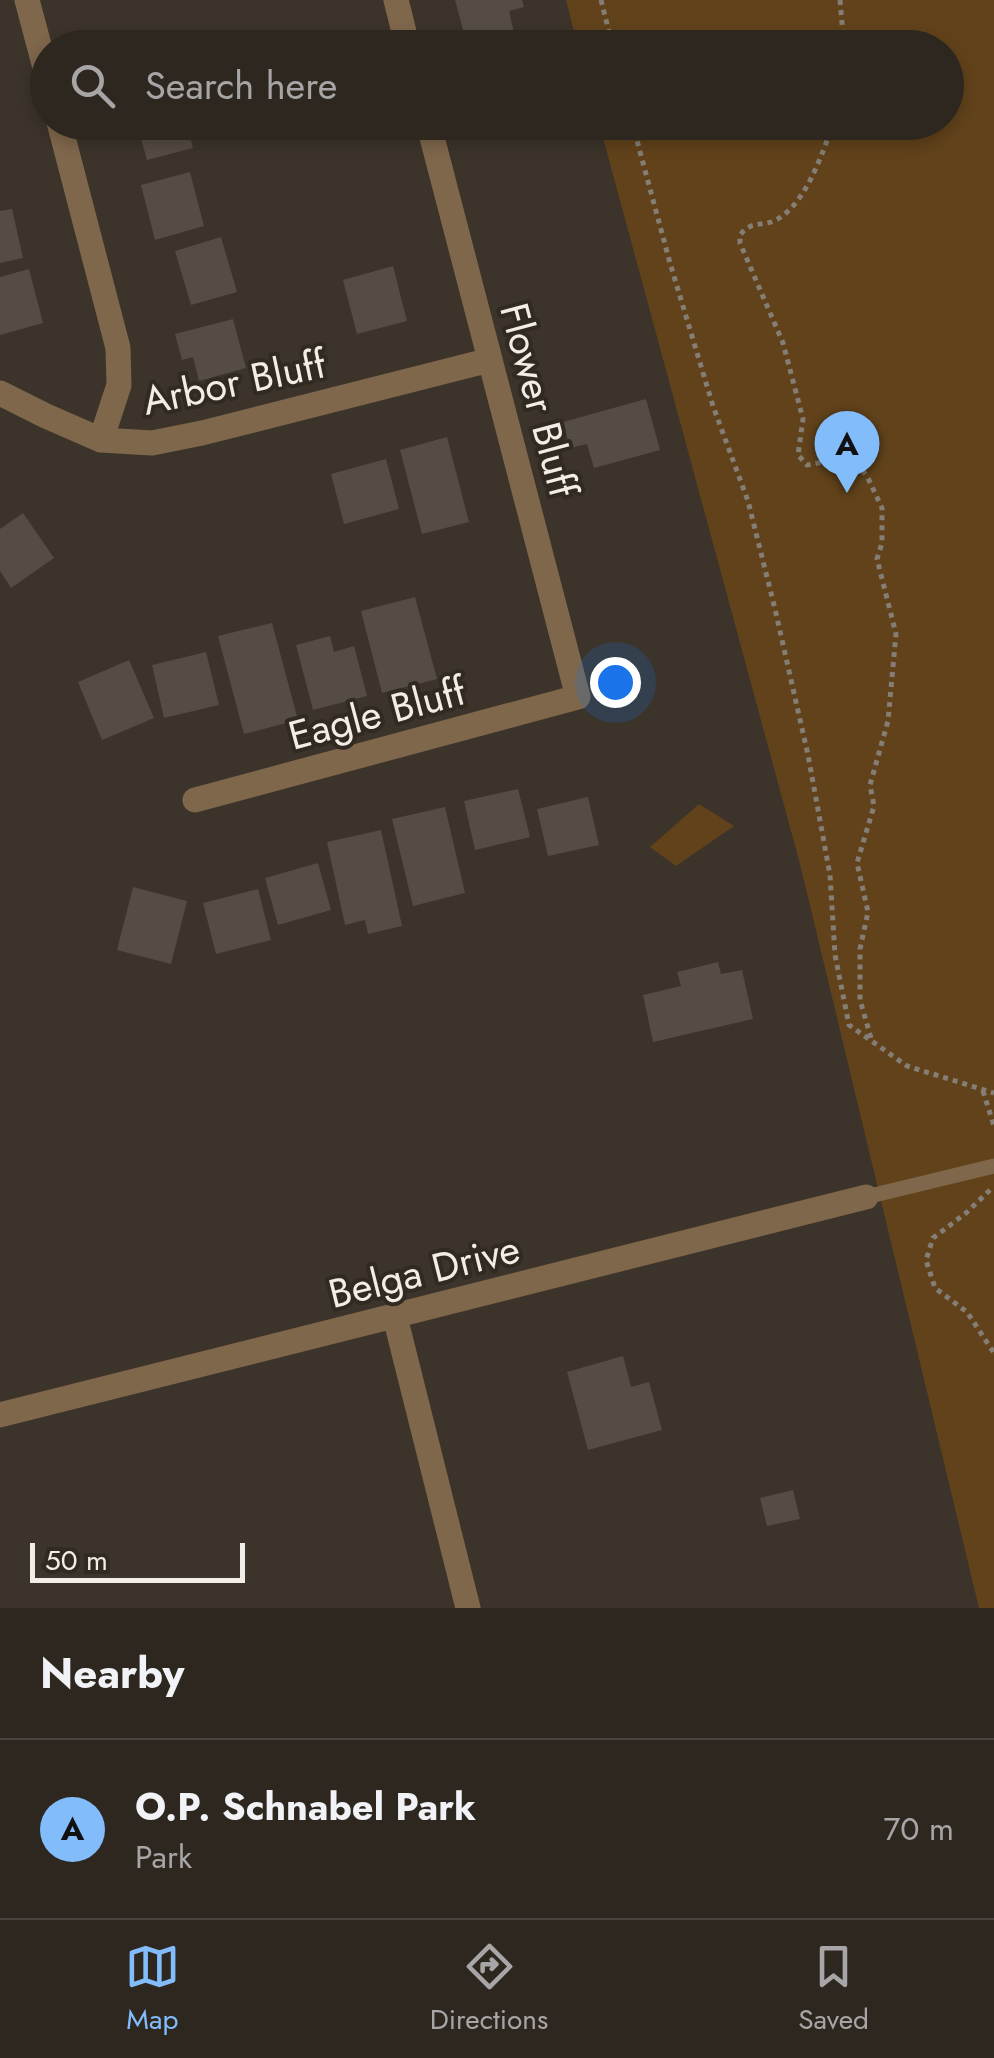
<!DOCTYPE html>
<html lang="en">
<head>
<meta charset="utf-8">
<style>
  :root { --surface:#2d2720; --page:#352f29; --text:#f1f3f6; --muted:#a7a5a5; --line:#48443e; --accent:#82bcfa }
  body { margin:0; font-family:Jost,sans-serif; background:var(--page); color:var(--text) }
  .scale { position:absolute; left:30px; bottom:25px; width:215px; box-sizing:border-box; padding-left:10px; border:5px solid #f2ede7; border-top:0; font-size:28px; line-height:35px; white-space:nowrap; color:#f2ede7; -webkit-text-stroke:8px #312a21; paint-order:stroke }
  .you { position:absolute; left:615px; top:682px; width:35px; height:35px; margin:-25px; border:8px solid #fff; border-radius:50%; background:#1a73e8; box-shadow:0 0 0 15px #1a73e833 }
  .badge { display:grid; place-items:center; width:65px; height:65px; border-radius:50%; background:var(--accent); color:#111; font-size:32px; font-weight:700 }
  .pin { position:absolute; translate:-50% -82px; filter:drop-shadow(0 2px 5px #0008) }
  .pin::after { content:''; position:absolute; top:52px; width:35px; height:30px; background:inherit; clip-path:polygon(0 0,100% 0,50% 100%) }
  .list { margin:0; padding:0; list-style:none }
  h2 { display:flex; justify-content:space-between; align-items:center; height:130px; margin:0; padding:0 40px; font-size:42px }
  h2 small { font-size:32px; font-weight:400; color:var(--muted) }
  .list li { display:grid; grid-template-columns:65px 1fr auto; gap:30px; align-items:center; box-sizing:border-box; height:180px; padding:0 40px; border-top:2px solid var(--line) }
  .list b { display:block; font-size:38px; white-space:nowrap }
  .list p { margin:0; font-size:32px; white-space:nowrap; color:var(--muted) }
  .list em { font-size:32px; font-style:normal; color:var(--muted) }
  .icon { flex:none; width:55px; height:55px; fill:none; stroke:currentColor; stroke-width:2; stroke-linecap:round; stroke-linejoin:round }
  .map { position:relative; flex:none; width:994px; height:1608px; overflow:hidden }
  .search { position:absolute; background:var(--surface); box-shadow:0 5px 15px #0003; left:30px; right:30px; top:30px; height:110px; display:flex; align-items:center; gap:25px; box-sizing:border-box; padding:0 35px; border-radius:55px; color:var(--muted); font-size:38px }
  .sheet { height:310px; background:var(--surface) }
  nav { display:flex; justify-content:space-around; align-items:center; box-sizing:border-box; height:140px; border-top:2px solid var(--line); background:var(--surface); font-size:28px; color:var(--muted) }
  nav a { display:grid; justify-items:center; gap:5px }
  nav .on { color:var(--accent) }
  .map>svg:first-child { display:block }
</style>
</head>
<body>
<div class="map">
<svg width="994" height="1608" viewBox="0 0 994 1608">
  <rect width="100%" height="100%" fill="#3c342a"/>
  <path fill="#61421b" d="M566,0h428v1608h-15l-179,-744 -201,-741 347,-1v-74l-368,-1z
    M699,804l35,22 -58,40 -26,-19z"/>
  <path fill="#554c43" d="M455,0h67l2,7 -15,4 6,26 -47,11z
    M169,32l4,16h-57l-1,-2z
    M125,122h61l7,26 -46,12 -7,-25 -11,3z
    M190,172l14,54 -49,14 -14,-55z
    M12,209l11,49 -23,5v-52z
    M221,237l16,55 -46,13 -16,-54z
    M393,266l14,55 -50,13 -14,-54z
    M29,269l14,54 -43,12v-58z
    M233,319l13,49 -47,13 -6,-24 -11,3 -7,-26z
    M646,399l14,51 -66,18 -7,-24 -17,4 -7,-26z
    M447,437l22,85 -47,12 -22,-84z
    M386,459l13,50 -55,15 -13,-50z
    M23,513l31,45 -43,30 -11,-17v-42z
    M415,597l22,82 -55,14 -21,-82z
    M272,623l26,97 -54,14 -26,-98z
    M330,636l4,16 20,-6 13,50 -54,14 -17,-65z
    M206,652l13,53 -55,13 -12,-53z
    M129,660l25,58 -52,22 -24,-58z
    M518,789l12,48 -55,13 -11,-49z
    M588,797l11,48 -51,11 -11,-47z
    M445,807l20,86 -52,13 -21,-87z
    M381,830l21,96 -34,8 -3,-14 -20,5 -18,-83z
    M318,863l13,47 -53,15 -13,-47z
    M133,887l54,14 -16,63 -54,-14z
    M258,889l13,51 -55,14 -13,-51z
    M718,962l3,12 21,-4 11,49 -100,23 -10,-47 38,-9 -4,-14z
    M623,1356l8,31 18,-5 13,48 -74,20 -21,-78z
    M793,1490l7,29 -33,7 -7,-28z"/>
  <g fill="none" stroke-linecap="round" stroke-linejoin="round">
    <path stroke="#847e75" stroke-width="5" stroke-dasharray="5 5" stroke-linecap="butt" d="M601,0l12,48
      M840,0l3,35 4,13
      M632,122l38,141 43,143 35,95 27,108 33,146 22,120 5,80 14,70 58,41 87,27
      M834,122c-12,31 -27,81 -58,98 -15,7 -24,0 -36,15v8l43,100 20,76 -5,36 9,10 17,-3 33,2 10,12 15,32v35l-5,16 19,75 -8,87 -18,64 4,21 -17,57 11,49 -8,37v51l11,38
      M983,1091l11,35
      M990,1190l-24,23 -33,25 -7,22 9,28 32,24 27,41"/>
    <path stroke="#7f674c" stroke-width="15" d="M866,1197l128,-31"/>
    <path stroke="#7f674c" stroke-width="25" d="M27,0l21,79
      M396,0l12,48
      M59,122l59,226 1,37 -18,55
      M0,393l46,23 55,24 51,3 50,-10 288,-73
      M195,800l383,-103 -150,-575
      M395,1317l73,291
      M0,1415l866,-218"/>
  </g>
  <g text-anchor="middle" stroke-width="8" stroke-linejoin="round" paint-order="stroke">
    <g font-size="40" fill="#f2ede7" stroke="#312a21">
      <text transform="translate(234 382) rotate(-12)" y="14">Arbor Bluff</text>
      <text transform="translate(539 400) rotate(75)" y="14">Flower Bluff</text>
      <text transform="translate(377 713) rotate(-15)" y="14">Eagle Bluff</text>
      <text transform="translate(424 1271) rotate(-14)" y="14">Belga Drive</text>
    </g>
  </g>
</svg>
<div class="scale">50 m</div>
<div class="you"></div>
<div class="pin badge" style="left:847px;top:493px">A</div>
<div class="search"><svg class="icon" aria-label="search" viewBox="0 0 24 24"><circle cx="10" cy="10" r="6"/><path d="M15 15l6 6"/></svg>Search here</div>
</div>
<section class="sheet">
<h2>Nearby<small></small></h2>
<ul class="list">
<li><span class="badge">A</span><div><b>O.P. Schnabel Park</b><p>Park</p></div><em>70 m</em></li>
</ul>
</section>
<nav>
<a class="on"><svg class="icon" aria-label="map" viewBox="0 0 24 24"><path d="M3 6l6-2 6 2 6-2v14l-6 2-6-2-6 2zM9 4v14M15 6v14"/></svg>Map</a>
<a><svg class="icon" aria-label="directions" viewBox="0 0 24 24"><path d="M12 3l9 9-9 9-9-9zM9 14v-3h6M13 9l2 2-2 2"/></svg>Directions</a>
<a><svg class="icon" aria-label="saved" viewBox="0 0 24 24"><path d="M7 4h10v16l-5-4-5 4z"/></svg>Saved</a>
</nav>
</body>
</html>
